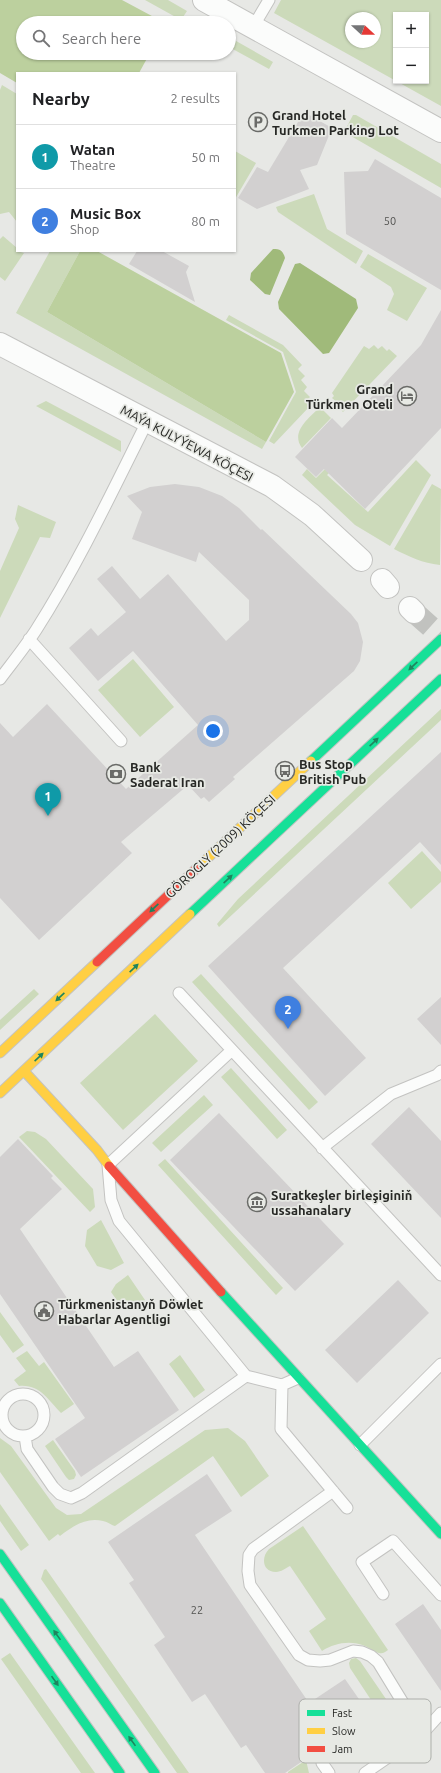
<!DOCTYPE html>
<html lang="en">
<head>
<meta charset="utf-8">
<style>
  :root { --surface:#fff; --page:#f6f6f6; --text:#202124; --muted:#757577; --line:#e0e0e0; --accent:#6a6b68 }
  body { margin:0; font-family:Ubuntu,sans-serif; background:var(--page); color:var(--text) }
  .controls { position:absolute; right:12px; top:12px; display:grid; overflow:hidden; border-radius:0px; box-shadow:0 1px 3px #0004 }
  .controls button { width:36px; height:36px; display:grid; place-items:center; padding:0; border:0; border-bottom:1px solid var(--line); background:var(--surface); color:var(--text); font:20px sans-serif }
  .compass { position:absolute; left:345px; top:12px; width:36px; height:36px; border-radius:50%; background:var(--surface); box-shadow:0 1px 3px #0004; rotate:111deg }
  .you { position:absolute; left:213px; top:731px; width:14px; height:14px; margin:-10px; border:3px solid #fff; border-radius:50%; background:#1a73e8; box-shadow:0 0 0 6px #1a73e833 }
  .badge { display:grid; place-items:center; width:26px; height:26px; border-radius:50%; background:var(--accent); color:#fff; font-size:13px; font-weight:700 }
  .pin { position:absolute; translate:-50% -33px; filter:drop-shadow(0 1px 2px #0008) }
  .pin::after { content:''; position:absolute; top:21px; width:14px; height:12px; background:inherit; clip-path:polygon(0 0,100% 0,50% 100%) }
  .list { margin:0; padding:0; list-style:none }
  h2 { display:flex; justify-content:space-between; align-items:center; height:52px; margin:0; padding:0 16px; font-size:17px }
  h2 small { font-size:13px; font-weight:400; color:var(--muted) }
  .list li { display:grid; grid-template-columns:26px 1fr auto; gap:12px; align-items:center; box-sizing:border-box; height:64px; padding:0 16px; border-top:1px solid var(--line) }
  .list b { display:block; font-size:15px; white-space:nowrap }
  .list p { margin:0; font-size:13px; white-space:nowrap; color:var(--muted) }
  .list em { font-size:13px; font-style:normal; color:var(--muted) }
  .icon { flex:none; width:22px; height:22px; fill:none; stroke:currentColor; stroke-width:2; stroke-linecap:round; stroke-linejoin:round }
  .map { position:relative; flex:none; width:441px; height:1773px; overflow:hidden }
  .search { position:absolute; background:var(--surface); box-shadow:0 1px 3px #0004; left:16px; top:16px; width:220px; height:44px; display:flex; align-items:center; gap:10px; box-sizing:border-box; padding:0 14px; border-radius:22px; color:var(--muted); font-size:15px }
  .panel { position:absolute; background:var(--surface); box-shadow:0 1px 3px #0004; left:16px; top:72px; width:220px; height:180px; border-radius:0px }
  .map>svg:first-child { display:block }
</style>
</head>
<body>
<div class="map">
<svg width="441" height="1773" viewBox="0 0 441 1773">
  <rect width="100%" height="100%" fill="#e7e8e5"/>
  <path fill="#ccdaba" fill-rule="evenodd" d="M145,0h23l19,11 -6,9z
    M281,0h160v106l-167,-93zM396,15h30v66h-30zM351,18h24v24h-24z
    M229,37l44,25 -4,7 -40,-22z
    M2,85l15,9v128l-8,-10 -9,2v-124z
    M353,115h3l85,49v24l-97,-56z
    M235,151l21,12 -21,36z
    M314,194l13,35 36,22 -7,13 -78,-52 -2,-5z
    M3,236l14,12v3l7,2 -19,28 -5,-4v-38z
    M50,251h30l-33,61 219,130 -4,7 -246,-136z
    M368,254l59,34 -20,33 -20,-11 7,-16 -3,-7 -31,-20z
    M229,315l54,30 19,20 -4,4 7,7 -4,4 6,7 -3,4 6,6 -5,5 5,4 -36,38 -5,-3 27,-49 -13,-40 -57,-32z
    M374,345l4,4 4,-3 5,5 2,-2 8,7 -54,56 -7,-7 2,-2 -6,-5 2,-2 -2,-3 32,-47 5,3z
    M46,401l75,40v11l-85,-46z
    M320,407l11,11 -29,30c-12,-16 7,-30 18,-41z
    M416,460l15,15 -41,71 -35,-21 -53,-50 5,-6 9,9 12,-12 4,4 -5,5 41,37z
    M432,484l9,5 -1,76c-18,-2 -30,-8 -46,-16z
    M18,505l38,17 -6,16 -10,-1 -40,81v-47l19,-43 -4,-9z
    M133,659l41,48 -34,30 -42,-47z
    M441,709v11l-222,207 -2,-3 21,-25z
    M422,851l19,21v10l-30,27 -23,-26z
    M201,974l117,128 -9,8 -117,-128z
    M34,989l5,5 -39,36v-10z
    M155,1014l43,47 -75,69 -43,-47z
    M231,1068l56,62 -10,9 -56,-62z
    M204,1095l9,10 -52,47 -9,-9z
    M27,1131l8,1 11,7 47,50 2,18 -5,5 -71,-75z
    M165,1159l118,129 -7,7 -118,-130z
    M101,1220l23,43 -13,7 -14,-4 -12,-20 2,-16z
    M128,1275l17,25 -13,9 -11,-3 -10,-14 5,-8z
    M0,1312l24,33 -11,8 -13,-18z
    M27,1351l12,15 5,-4 30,42 -13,9c-13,-13 -21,-29 -42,-27l-5,-6 12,-9 -10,-13z
    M180,1355l25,35 -11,8 -25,-34z
    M228,1428l17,13 24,35 -28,21 -28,-41 -98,70c-4,-1 -7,-4 -12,-5 -17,-4 -30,5 -43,15l-2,-2 -9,7 -49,-69v-34l11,8 45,62 11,7 14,-1 124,-84z
    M53,1440l22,31 1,4 -2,4 -5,1 -3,-3 -21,-31z
    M0,1504l29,41 -8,6 -21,-30z
    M303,1526l85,124c-3,2 -5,4 -9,3 -5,-1 -9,-5 -14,-7 -15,-6 -30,-3 -43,5l-13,-20 17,-12 -36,-53c-4,2 -9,6 -14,6 -14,0 -15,-15 -7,-23z
    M46,1569l143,204h-12l-136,-194 3,-9z
    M10,1653l85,120h-14l-80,-114z
    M356,1658l4,3 26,38 1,4 -3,4 -5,1 -4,-2 -25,-38 -1,-5 2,-4z
    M306,1760l3,13h-21v-1z"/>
  <path fill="#bcd09e" d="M0,0h122l43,23h-142v30h127l-11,20h-122v10l-17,-10z
    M80,251h17l184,102 13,39 -28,50 -219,-130z"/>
  <path fill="#a0ba7a" d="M273,249c8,0 10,2 12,9l-15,37 -5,-1 -15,-14 1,-7z
    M300,263l56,36 2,9 -29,45 -6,1 -44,-45 -1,-7 17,-38z"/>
  <path fill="#d2d0d0" d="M304,112l28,16 -15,37 -17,5 9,19 -52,20 -19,-11 19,-31 11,5z
    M375,159l66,39v92l-95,-56 -2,-62 24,-1z
    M137,251h25l27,15 -3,6 9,30 -66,-38z
    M441,310v118l-76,81 -41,-40 -8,8 -21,-20 37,-39 10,10 79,-83z
    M175,484l24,3 23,9 17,12 22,22 1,-1 89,85 7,9 5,19 -3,19 -6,10 -121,106 2,2 -26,23 -5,-5 -3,2 -13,-14 -67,57 11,11 -93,87 -39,-42v-175l13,14 34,-33 79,85 72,-64 -65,-74 -35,30 -29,-33 22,-20 7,8 28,-24 -29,-33 15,-13 28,33 28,-25 58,67 23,-21v-20l-50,-48 -3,10 -64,-23 10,-27 -15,-16 23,-9z
    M441,752v113l-21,-23 -137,126 83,90 -41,38 -117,-130z
    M441,997v48l-24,-26z
    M409,1107l32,34v77l-70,-74z
    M219,1113l125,131 -49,47 -125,-131z
    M18,1139l35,37 -2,2 11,11 -42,40 94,138 24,-16 41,59 -98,67 -26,-38 30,-21 -85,-124v-137z
    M398,1280l31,33 -72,70 -32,-33z
    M207,1474l25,37 -37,24 114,168 36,-24 25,36 -85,58h-20l-19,-28 -5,3 -36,-54 -13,8 -38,-57 11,-8 -36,-54 5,-3 -26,-38z
    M423,1604l18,26v61l-46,-67z"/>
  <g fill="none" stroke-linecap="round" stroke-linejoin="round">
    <path stroke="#c1c2bf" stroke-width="22" stroke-dasharray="22 11" stroke-linecap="butt" d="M414,612l27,24"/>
    <defs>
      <path id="lane" d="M253,27l16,-27
        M29,639l92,102
        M0,679c12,-16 25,-32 36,-49 42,-66 76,-138 111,-208
        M179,993l262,282
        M232,1050l-124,115 3,35 8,21 127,155
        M322,1148l69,-54 46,-19 4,-4
        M282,1385l-1,44 66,79
        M2 1415a21 21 0 1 1 42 0a21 21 0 1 1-42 0Z
        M25,1436l2,13 26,38 7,7 11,4 11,-5 164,-117 36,9 16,-7
        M360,1445l81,-81
        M333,1491l-80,58 -4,6 -1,16 2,14 49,70 9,5 12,1 10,-1 23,-9 9,1 9,4 7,6 44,72
        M383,1594l-21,-32 31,-21 48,54
        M322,1763l7,10
        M365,1773l57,-39 19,-21"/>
      <path id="street" d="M204,0l237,131
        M0,344l272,142 40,29 49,45
        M382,580l6,7
        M410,608l4,4"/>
      <path id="fast" d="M311,761l130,-122
        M190,914l251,-235
        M221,1292l220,242
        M0,1554l155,219
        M0,1603l120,170"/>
      <path id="slow" d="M196,869l115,-108
        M0,1053l97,-91
        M24,1071l73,79 12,16
        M0,1093l190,-179"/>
      <path id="jam" d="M97,962l99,-93
        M109,1166l112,126"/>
    </defs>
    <use href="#lane" stroke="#c3c3c1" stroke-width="13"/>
    <use href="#street" stroke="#c3c3c1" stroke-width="24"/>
    <use href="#fast" stroke="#c3c3c1" stroke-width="11"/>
    <use href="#slow" stroke="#c3c3c1" stroke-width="11"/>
    <use href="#jam" stroke="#c3c3c1" stroke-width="11"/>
    <use href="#lane" stroke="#fbfcfb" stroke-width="11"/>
    <use href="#street" stroke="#fbfcfb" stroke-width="22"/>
    <use href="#fast" stroke="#16e098" stroke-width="9"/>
    <use href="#slow" stroke="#ffcf43" stroke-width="9"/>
    <use href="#jam" stroke="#f24e42" stroke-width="9"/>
  </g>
  <defs><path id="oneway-solid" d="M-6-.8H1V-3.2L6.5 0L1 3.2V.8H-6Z"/></defs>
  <g fill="#1e845e">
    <use href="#oneway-solid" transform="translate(413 666) rotate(137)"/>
    <use href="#oneway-solid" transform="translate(374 742) rotate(-43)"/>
    <use href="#oneway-solid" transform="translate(228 879) rotate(-43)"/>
    <use href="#oneway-solid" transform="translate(154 908) rotate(137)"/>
    <use href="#oneway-solid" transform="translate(134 968) rotate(-43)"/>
    <use href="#oneway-solid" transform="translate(60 997) rotate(137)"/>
    <use href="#oneway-solid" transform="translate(39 1057) rotate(-43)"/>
    <use href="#oneway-solid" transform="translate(57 1635) rotate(-125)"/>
    <use href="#oneway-solid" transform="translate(55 1681) rotate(55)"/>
    <use href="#oneway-solid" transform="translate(132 1741) rotate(-125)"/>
  </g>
  <defs>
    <symbol id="parking-ring" viewBox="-11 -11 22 22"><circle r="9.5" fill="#e7e9e4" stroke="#6a6b68" stroke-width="1.5"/><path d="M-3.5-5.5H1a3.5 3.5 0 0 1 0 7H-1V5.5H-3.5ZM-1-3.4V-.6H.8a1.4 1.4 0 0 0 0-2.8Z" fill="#6a6b68"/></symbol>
    <symbol id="hotel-ring" viewBox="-11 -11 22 22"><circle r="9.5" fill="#e7e9e4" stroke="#6a6b68" stroke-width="1.5"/><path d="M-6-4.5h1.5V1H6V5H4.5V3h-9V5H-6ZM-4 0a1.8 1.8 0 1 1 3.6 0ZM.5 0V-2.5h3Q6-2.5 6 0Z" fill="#6a6b68"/></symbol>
    <symbol id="bus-ring" viewBox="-11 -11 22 22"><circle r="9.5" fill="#e7e9e4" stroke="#6a6b68" stroke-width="1.5"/><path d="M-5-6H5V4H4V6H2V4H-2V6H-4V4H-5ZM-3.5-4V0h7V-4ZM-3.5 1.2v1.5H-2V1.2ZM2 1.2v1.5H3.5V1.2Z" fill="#6a6b68"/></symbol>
    <symbol id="bank-ring" viewBox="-11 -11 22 22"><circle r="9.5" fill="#e7e9e4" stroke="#6a6b68" stroke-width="1.5"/><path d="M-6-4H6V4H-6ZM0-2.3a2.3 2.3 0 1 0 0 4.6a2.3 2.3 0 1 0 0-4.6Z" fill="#6a6b68"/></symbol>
    <symbol id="museum-ring" viewBox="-11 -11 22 22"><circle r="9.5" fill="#e7e9e4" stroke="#6a6b68" stroke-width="1.5"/><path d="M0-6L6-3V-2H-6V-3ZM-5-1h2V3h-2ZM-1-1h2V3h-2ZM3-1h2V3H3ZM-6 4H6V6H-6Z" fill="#6a6b68"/></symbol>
    <symbol id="civic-ring" viewBox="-11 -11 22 22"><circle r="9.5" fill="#e7e9e4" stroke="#6a6b68" stroke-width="1.5"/><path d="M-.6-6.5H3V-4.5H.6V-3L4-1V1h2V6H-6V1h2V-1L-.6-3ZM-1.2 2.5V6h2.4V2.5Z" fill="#6a6b68"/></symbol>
  </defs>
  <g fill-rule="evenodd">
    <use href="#parking-ring" x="247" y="111" width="22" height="22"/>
    <use href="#hotel-ring" x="396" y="385" width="22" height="22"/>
    <use href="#bus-ring" x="274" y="760" width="22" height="22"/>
    <use href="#bank-ring" x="105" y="763" width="22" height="22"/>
    <use href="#museum-ring" x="246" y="1191" width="22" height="22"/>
    <use href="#civic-ring" x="33" y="1300" width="22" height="22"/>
  </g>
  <g text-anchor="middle" stroke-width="3.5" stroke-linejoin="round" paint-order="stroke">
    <g font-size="11" fill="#525250">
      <text x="390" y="225">50</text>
      <text x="197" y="1614">22</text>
    </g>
    <g font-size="13" font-weight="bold" fill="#272825" stroke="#e7e9e4" text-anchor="start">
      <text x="272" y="120">Grand Hotel<tspan x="272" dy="15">Turkmen Parking Lot</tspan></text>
      <text x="393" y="394" text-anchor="end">Grand<tspan x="393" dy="15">Türkmen Oteli</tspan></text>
      <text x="299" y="769">Bus Stop<tspan x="299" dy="15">British Pub</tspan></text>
      <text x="130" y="772">Bank<tspan x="130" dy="15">Saderat Iran</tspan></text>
      <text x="271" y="1200">Suratkeşler birleşiginiň<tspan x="271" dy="15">ussahanalary</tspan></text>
      <text x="58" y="1309">Türkmenistanyň Döwlet<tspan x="58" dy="15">Habarlar Agentligi</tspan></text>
    </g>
    <g font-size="13" fill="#272825" stroke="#e7e9e4">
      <text transform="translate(187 443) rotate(28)" y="5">MAÝA KULYÝEWA KÖÇESI</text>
      <text transform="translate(220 846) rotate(-43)" y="5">GÖROGLY (2009) KÖÇESI</text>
    </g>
  </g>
  <rect x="299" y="1699" width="132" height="64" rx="6" fill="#e7e9e4" stroke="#adafab" stroke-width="1"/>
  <rect x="307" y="1710" width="18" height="6" fill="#16e098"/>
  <rect x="307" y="1728" width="18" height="6" fill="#ffcf43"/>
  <rect x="307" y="1746" width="18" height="6" fill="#f24e42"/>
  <g font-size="11" fill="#272825">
    <text x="332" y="1717">Fast</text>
    <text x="332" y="1735">Slow</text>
    <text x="332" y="1753">Jam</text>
  </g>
</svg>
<div class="controls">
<button>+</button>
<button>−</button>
</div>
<svg class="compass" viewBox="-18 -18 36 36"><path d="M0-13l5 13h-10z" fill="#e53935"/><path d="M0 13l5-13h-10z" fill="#757577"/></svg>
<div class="you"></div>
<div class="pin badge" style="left:48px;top:816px;background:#0f9aa8">1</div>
<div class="pin badge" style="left:288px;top:1029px;background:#3f7fe0">2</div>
<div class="search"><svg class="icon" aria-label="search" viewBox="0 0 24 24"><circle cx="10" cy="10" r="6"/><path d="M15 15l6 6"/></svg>Search here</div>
<section class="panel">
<h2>Nearby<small>2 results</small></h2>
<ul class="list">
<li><span class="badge" style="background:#0f9aa8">1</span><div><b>Watan</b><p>Theatre</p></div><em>50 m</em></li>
<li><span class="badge" style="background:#3f7fe0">2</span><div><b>Music Box</b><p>Shop</p></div><em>80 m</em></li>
</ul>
</section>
</div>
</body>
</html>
